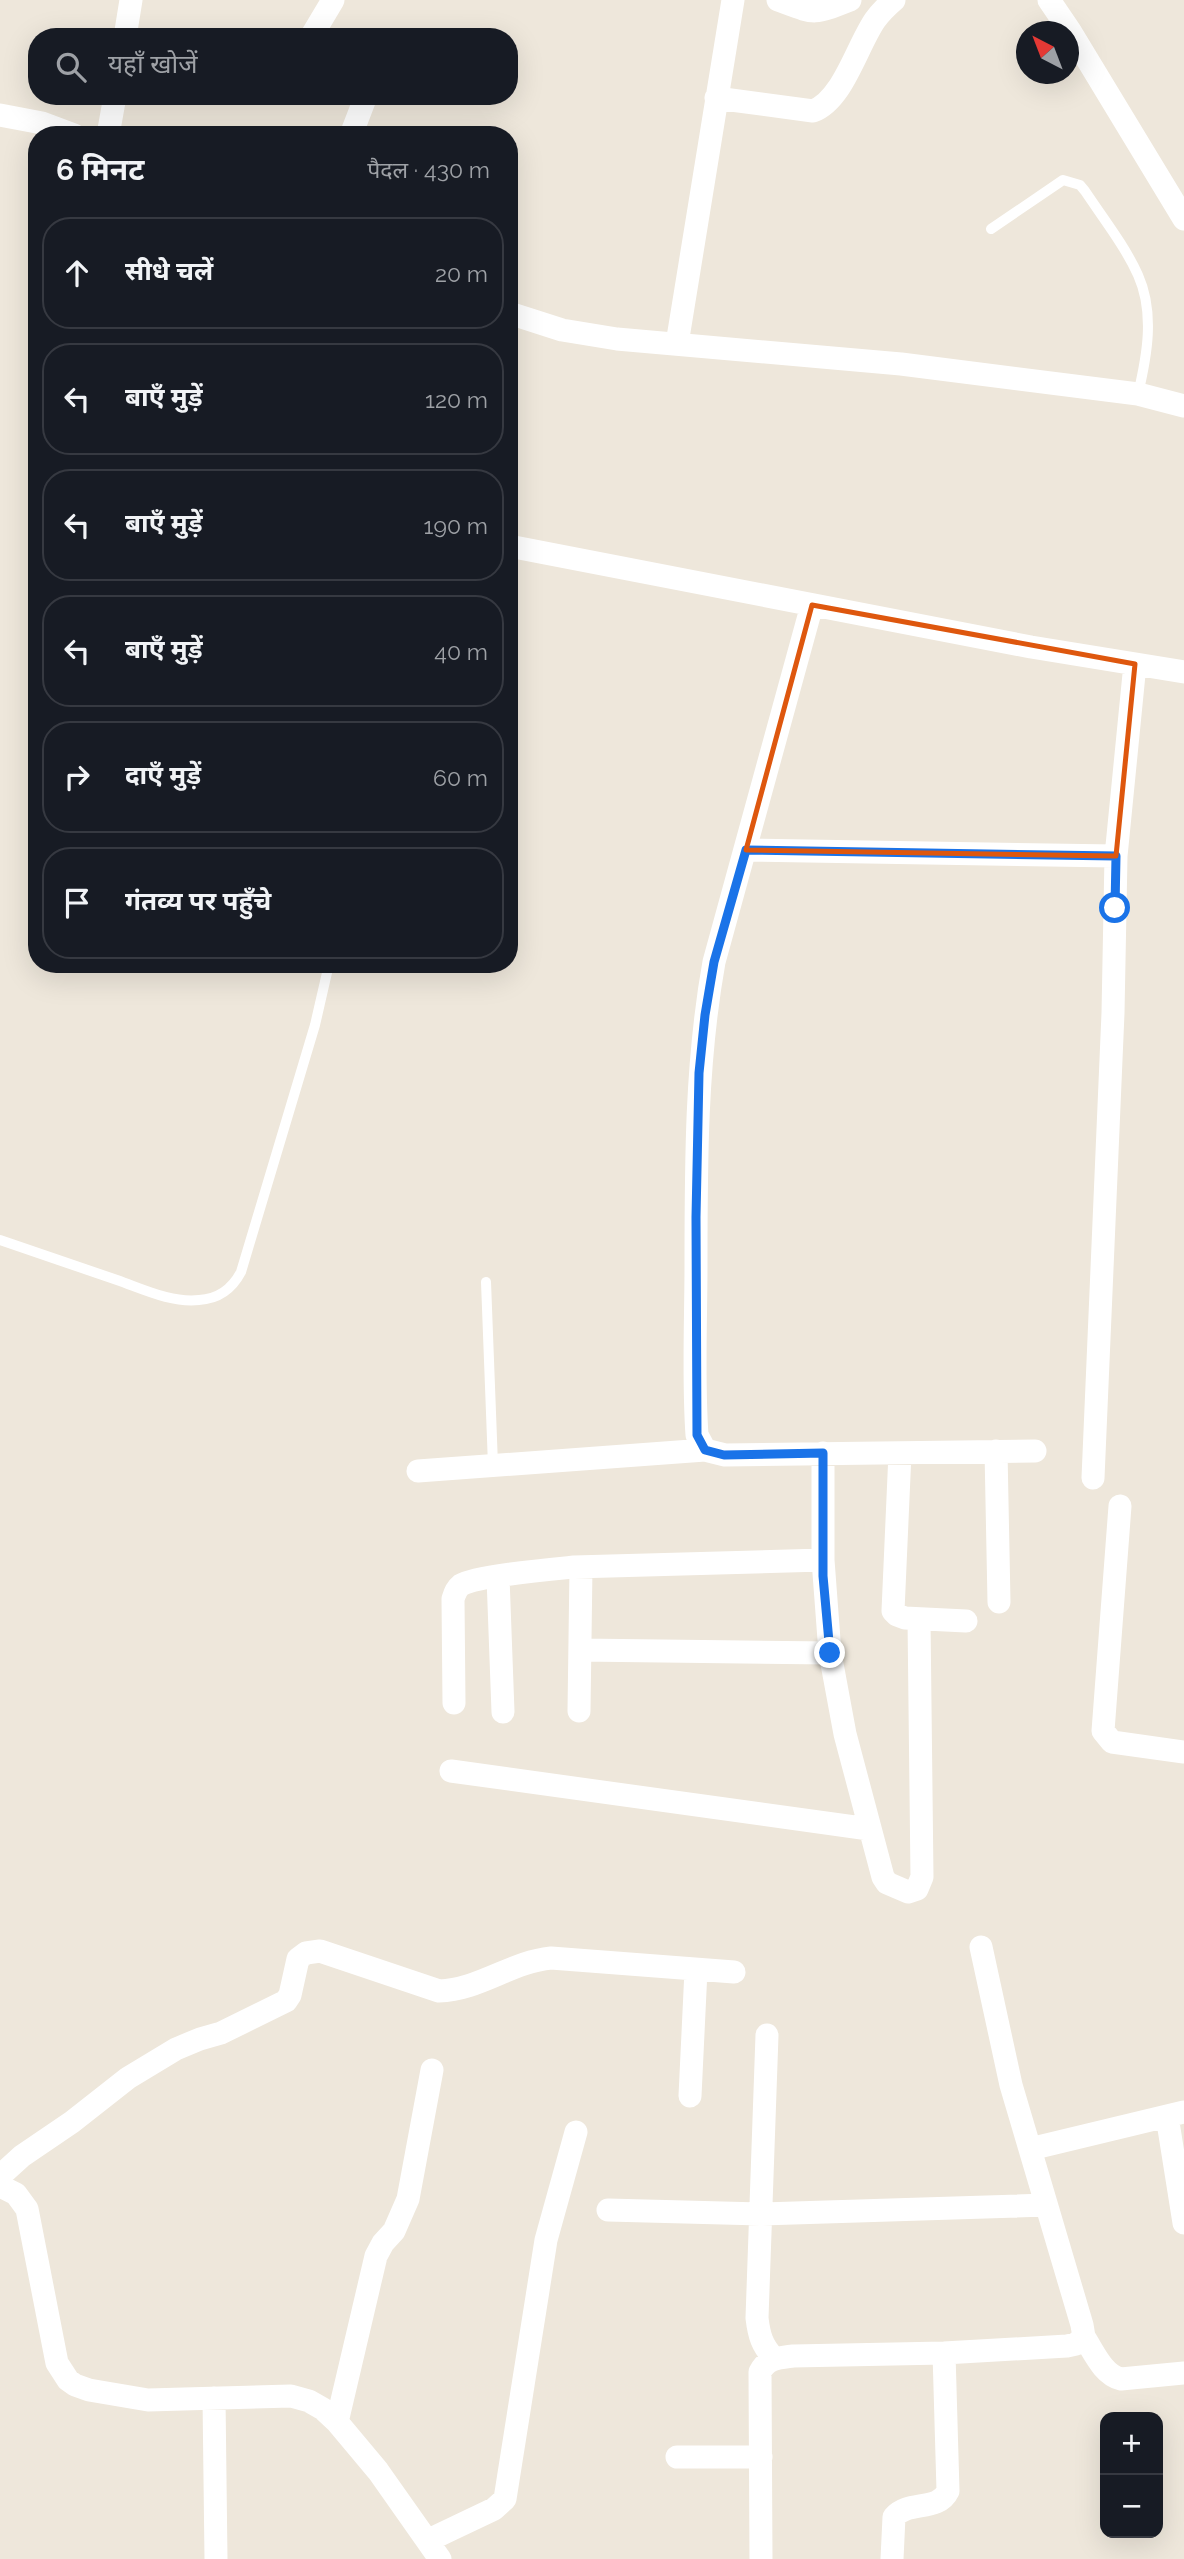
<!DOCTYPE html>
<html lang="hi">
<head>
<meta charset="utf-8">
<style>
  :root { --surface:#171b24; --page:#20242c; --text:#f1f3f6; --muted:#9ea1a6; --line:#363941 }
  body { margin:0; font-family:Raleway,"Noto Sans Devanagari",sans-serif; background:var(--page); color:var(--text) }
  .controls { position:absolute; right:21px; bottom:21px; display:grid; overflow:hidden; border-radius:14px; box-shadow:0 7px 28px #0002 }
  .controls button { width:63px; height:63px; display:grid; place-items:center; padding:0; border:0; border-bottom:2px solid var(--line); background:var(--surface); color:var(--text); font:35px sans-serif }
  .compass { position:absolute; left:1016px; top:21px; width:63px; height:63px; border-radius:50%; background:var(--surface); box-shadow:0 7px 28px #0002; rotate:318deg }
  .stop { position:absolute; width:21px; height:21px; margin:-16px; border:5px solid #1a73e8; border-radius:50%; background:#fff }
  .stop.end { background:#1a73e8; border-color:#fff; box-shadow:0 2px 7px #0008 }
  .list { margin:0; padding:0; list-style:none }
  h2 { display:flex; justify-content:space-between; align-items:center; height:91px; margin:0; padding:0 28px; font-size:30px }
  h2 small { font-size:23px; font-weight:400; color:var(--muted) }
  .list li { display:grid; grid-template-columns:46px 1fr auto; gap:21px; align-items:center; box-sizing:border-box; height:112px; margin:0 14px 14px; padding:0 14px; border:2px solid var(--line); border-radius:28px }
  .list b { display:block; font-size:26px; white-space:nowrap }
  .list em { font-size:23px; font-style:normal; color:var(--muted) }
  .icon { flex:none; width:38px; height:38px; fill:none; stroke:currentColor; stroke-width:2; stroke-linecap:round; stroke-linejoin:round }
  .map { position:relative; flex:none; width:1184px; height:2559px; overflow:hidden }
  .search { position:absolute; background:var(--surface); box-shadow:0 7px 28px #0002; left:28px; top:28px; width:490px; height:77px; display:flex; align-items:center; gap:18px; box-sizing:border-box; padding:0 24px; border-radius:28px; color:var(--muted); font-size:26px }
  .panel { position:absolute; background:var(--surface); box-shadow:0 7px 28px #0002; left:28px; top:126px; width:490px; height:847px; border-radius:28px }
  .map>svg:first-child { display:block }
</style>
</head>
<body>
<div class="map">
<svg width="1184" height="2559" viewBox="0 0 1184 2559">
  <rect width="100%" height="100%" fill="#eee7db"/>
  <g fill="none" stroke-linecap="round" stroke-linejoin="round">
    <path stroke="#fff" stroke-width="10" d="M991,229l72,-49 17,5 5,6c18,27 40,55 53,84 17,38 9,81 0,119
      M0,1240c39,13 78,27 117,40 26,9 54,23 82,20 20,-1 33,-11 42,-28l74,-247 14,-61
      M486,1282l7,183"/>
    <path stroke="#fff" stroke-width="23" d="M778,0c38,14 34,15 72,0
      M1049,0l21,31 114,188
      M125,37l6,-37
      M311,37l22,-37
      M716,98l97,13c30,-11 44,-65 62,-91 5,-7 12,-14 19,-20
      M0,115l42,8 32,12
      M108,135l7,-39
      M351,135l15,-39
      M509,313l53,17 55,9 284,25 237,30 46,12
      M677,344l56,-344
      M509,546l522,101 153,25
      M812,605l-98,357c-18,100 -18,201 -18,303 0,56 -3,114 1,170l8,15 20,5 310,-4
      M746,850l370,6
      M996,1451l3,151
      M823,1453v107l7,93 15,81 38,143 4,6 21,9 9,-3 5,-12 -3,-258
      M900,1453l-7,158 4,4 8,3 61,3
      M418,1471l287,-21
      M1093,1478l20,-465 3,-157 19,-192
      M1120,1506l-17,225 9,11 72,10
      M498,1577l5,135
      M580,1650l250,3
      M454,1703l-1,-104c2,-6 3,-10 8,-14 14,-9 93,-16 113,-18l249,-7
      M579,1711l2,-144
      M451,1771l418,58
      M767,2035l-10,283c2,17 5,28 17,40
      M690,2096l6,-126
      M1167,2116l17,107
      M1030,2149l154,-37
      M0,2176l22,-20 50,-34 56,-44 48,-29 24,-10 21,-6 65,-32 4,-6 8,-36 8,-6 14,-2 119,40c40,-1 72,-29 112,-33l183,14
      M0,2186l16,8 11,15 30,154 11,17 7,5 14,5 59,10 143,-4 18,5 14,8 14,13 41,49 62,88
      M608,2210l153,4 285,-9
      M1084,2337c10,15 19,38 37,42l63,-6
      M214,2398l2,161
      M337,2422l39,-166 7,-13 11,-12 14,-32 24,-129
      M677,2457h84
      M429,2540l65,-31 11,-10 41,-259 30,-108
      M761,2559l-1,-187c7,-14 18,-14 33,-16l151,-3 123,-7 9,-2 8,-7 -2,-12 -71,-240 -30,-138
      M892,2559l2,-42c14,-17 44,-5 54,-26l-4,-138"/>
  </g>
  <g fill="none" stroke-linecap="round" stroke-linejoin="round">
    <path stroke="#1a73e8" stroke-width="9" d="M830,1653l-7,-77v-123l-99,2 -19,-5 -8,-15 -1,-218 3,-144 6,-58 9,-53 32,-112 370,6 -1,52"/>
  </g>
  <path fill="none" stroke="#de570e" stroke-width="5" stroke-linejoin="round" d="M812,605l323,59 -19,192 -370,-6z"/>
</svg>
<div class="controls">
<button>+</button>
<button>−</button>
</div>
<svg class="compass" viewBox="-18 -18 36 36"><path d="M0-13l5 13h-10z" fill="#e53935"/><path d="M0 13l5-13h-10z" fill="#9ea1a6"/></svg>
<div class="stop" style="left:1115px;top:908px"></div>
<div class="stop end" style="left:830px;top:1653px"></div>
<div class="search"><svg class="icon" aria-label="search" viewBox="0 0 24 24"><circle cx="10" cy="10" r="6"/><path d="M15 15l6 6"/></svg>यहाँ खोजें</div>
<section class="panel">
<h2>6 मिनट<small>पैदल · 430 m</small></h2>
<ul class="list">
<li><svg class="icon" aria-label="ahead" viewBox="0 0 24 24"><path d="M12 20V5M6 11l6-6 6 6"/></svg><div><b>सीधे चलें</b></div><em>20 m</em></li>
<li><svg class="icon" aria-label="left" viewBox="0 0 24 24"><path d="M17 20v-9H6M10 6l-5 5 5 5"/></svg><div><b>बाएँ मुड़ें</b></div><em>120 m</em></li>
<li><svg class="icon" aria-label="left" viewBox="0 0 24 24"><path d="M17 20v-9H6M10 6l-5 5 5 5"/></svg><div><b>बाएँ मुड़ें</b></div><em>190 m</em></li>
<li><svg class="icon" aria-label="left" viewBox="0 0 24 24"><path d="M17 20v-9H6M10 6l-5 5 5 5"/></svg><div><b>बाएँ मुड़ें</b></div><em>40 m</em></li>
<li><svg class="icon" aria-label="right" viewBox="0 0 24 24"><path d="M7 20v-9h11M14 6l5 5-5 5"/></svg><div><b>दाएँ मुड़ें</b></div><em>60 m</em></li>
<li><svg class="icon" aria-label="arrive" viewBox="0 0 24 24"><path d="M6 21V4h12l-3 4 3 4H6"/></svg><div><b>गंतव्य पर पहुँचे</b></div></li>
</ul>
</section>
</div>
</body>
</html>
